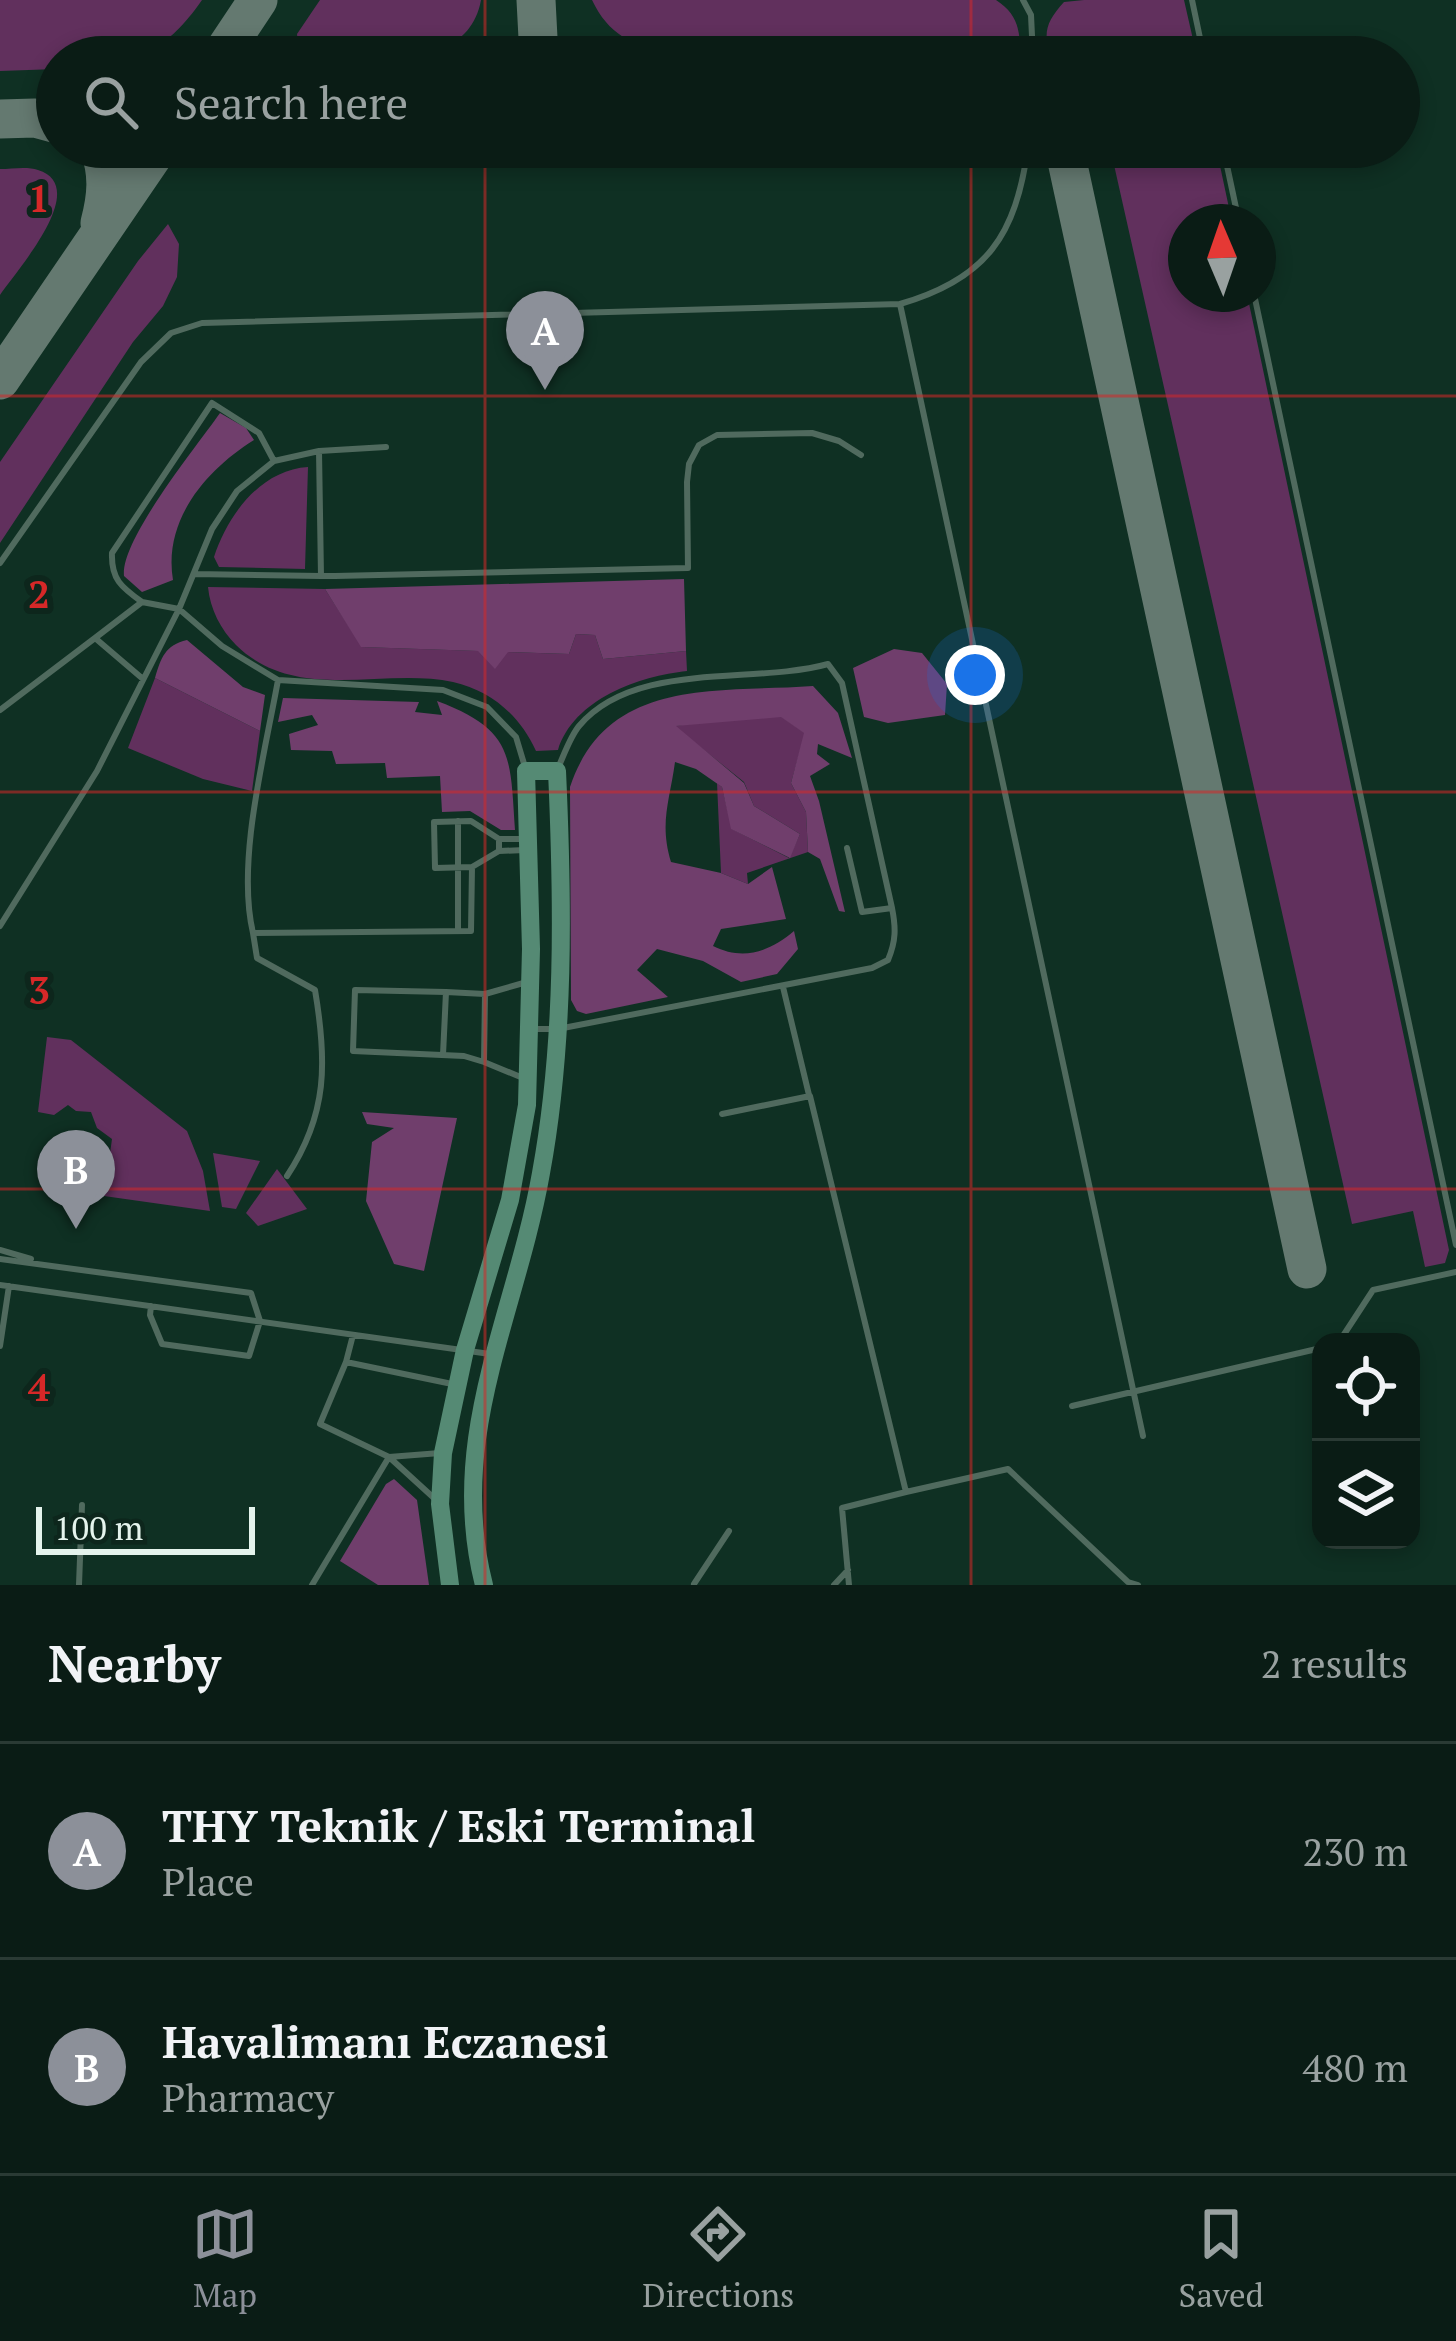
<!DOCTYPE html>
<html lang="en">
<head>
<meta charset="utf-8">
<style>
  :root { --surface:#0a1c15; --page:#13251e; --text:#f1f3f6; --muted:#99a1a0; --line:#2a3a34; --accent:#8c9099 }
  body { margin:0; font-family:"PT Serif",serif; background:var(--page); color:var(--text) }
  .controls { position:absolute; right:36px; bottom:36px; display:grid; overflow:hidden; border-radius:24px; box-shadow:0 6px 18px #0003 }
  .controls button { width:108px; height:108px; display:grid; place-items:center; padding:0; border:0; border-bottom:3px solid var(--line); background:var(--surface); color:var(--text); font:60px sans-serif }
  .compass { position:absolute; left:1168px; top:204px; width:108px; height:108px; border-radius:50%; background:var(--surface); box-shadow:0 6px 18px #0003; rotate:358deg }
  .scale { position:absolute; left:36px; bottom:30px; width:219px; box-sizing:border-box; padding-left:12px; border:6px solid #e4f3ec; border-top:0; font-size:33px; line-height:42px; white-space:nowrap; color:#e4f3ec; -webkit-text-stroke:9px #0d261c; paint-order:stroke }
  .you { position:absolute; left:975px; top:675px; width:42px; height:42px; margin:-30px; border:9px solid #fff; border-radius:50%; background:#1a73e8; box-shadow:0 0 0 18px #1a73e833 }
  .badge { display:grid; place-items:center; width:78px; height:78px; border-radius:50%; background:var(--accent); color:#fff; font-size:39px; font-weight:700 }
  .pin { position:absolute; translate:-50% -99px; filter:drop-shadow(0 3px 6px #0008) }
  .pin::after { content:''; position:absolute; top:63px; width:42px; height:36px; background:inherit; clip-path:polygon(0 0,100% 0,50% 100%) }
  .list { margin:0; padding:0; list-style:none }
  h2 { display:flex; justify-content:space-between; align-items:center; height:156px; margin:0; padding:0 48px; font-size:51px }
  h2 small { font-size:39px; font-weight:400; color:var(--muted) }
  .list li { display:grid; grid-template-columns:78px 1fr auto; gap:36px; align-items:center; box-sizing:border-box; height:216px; padding:0 48px; border-top:3px solid var(--line) }
  .list b { display:block; font-size:45px; white-space:nowrap }
  .list p { margin:0; font-size:39px; white-space:nowrap; color:var(--muted) }
  .list em { font-size:39px; font-style:normal; color:var(--muted) }
  .icon { flex:none; width:66px; height:66px; fill:none; stroke:currentColor; stroke-width:2; stroke-linecap:round; stroke-linejoin:round }
  .map { position:relative; flex:none; width:1456px; height:1585px; overflow:hidden }
  .search { position:absolute; background:var(--surface); box-shadow:0 6px 18px #0003; left:36px; right:36px; top:36px; height:132px; display:flex; align-items:center; gap:30px; box-sizing:border-box; padding:0 42px; border-radius:66px; color:var(--muted); font-size:45px }
  .sheet { height:588px; background:var(--surface) }
  nav { display:flex; justify-content:space-around; align-items:center; box-sizing:border-box; height:168px; border-top:3px solid var(--line); background:var(--surface); font-size:33px; color:var(--muted) }
  nav a { display:grid; justify-items:center; gap:6px }
  nav .on { color:var(--accent) }
  .map>svg:first-child { display:block }
</style>
</head>
<body>
<div class="map">
<svg width="1456" height="1585" viewBox="0 0 1456 1585">
  <rect width="100%" height="100%" fill="#0d261c"/>
  <path fill="#0f3023" fill-rule="evenodd" d="M0,0h1456v1585h-1456zM57,57h1342v90h-1342zM1186,222h72v72h-72zM1321,1342h90v198h-90z"/>
  <path fill="#61305d" d="M0,0h202c-46,66 -73,57 -145,57v12l-57,2z
    M320,0h161c-14,77 -121,57 -178,57l-4,-2 -2,-21z
    M592,0h404c18,12 23,24 24,45l-352,6c-36,-5 -60,-17 -76,-51z
    M1084,0h100l13,57h-146c-9,-25 -4,-36 13,-55z
    M1110,147h106l16,75h-46v72h61l202,956 -4,13 -20,4 -12,-56 -61,13z
    M0,169c12,0 27,-3 38,1 54,17 -22,101 -38,125z
    M168,224l11,20 -2,33 -14,29 -30,36 -133,201v-81l138,-201z
    M308,467l-3,102 -86,-2 -5,-10c14,-43 47,-87 94,-90z
    M208,587l117,2 37,58 207,7 7,-20 19,1 8,24 83,-8 1,20c-48,5 -113,28 -129,79l-22,1c-16,-35 -44,-60 -83,-69 -71,-15 -157,22 -217,-37 -15,-15 -26,-36 -28,-58z
    M155,678l105,53 -8,60 -49,-12 -75,-31z
    M749,717h33l23,16 -14,50 15,29 2,40 -61,21 1,11 -27,-11 -4,-90 5,4 10,42 57,29 11,-24 -46,-28 -10,-24 -70,-56z
    M47,1037l24,3 116,91 16,40 7,40 -106,-15 8,-57 -15,-11 -6,-16 -15,-1 -8,-6 -14,10 -16,-3z
    M213,1153l47,8 -24,48 -14,-2z
    M277,1169l30,40 -49,17 -12,-13z"/>
  <path fill="#703e6c" d="M220,413l26,15 8,12c-48,30 -91,80 -81,140l-31,12 -18,-16c-4,-36 73,-130 96,-163z
    M684,579l2,72 -83,8 -8,-24 -19,-1 -7,20 -61,-2 -13,17 -17,-18 -117,-4 -36,-58z
    M187,640l56,47 22,8 -5,36 -105,-53c6,-20 10,-33 32,-38z
    M894,649l28,4 25,31 -2,31 -57,8 -24,-6 -11,-49z
    M813,686l25,27 14,45 -34,-14 -1,10 13,10 -20,12 9,25 26,111 -6,-1 -19,-52 -12,-7 -2,-40 -15,-29 13,-50 -23,-16 -105,9 68,57 10,23 46,28 -10,24 -59,-29 -9,-42 -26,-18 -21,-7c-5,38 -16,61 -4,100l50,11 27,11 24,-17 14,52 -65,10 -8,17c30,15 56,6 81,-15l4,18 -21,25 -36,8 -38,-21 -46,-12 -20,21 31,27 -82,17 -9,-3 -6,-11 -1,-213c37,-111 147,-94 243,-101z
    M283,698l136,4 -4,10 27,3 -5,-14c77,29 73,55 78,129h-14l-31,-19 -28,1 -2,-36 -53,2 -2,-15 -49,1 -4,-13 -41,-1 -2,-16 29,-9 -6,-10 -34,7z
    M362,1112l95,6 -33,153 -30,-7 -28,-63 6,-59 22,-14 -27,-4z
    M394,1479l23,21 12,85h-51l-38,-24 46,-77z"/>
  <g fill="none" stroke-linecap="round" stroke-linejoin="round">
    <path stroke="#647970" stroke-width="39" d="M536,0l3,57
      M220,57l38,-57
      M0,119l35,-1 22,6
      M99,147c10,27 8,49 1,76
      M1064,147l243,1122
      M0,380l159,-233"/>
    <path stroke="#506a5e" stroke-width="6" d="M1023,0l8,15 2,42
      M1192,0l12,57
      M1028,147c-12,88 -41,132 -128,157l243,1132
      M1223,147l16,75
      M1254,294l202,951
      M319,451l2,125h14l353,-8 -1,-86 2,-18 10,-19 18,-10 95,-2 27,8 22,14
      M0,563l141,-201 30,-29 31,-10 698,-19
      M194,574l127,2
      M142,602l37,7 43,37 56,34 165,10 44,17 29,30 9,30
      M95,638l47,-36c-21,-15 -31,-23 -30,-49l100,-150 47,30 15,28
      M278,680c-13,73 -42,181 -25,253l218,-2 1,-64 27,-16
      M0,710l95,-72 48,41
      M558,768c6,-13 12,-31 21,-42 56,-66 174,-41 249,-62l14,19 50,225 -30,4 -15,-64
      M458,821v110
      M499,839v12l26,-1
      M472,867l-37,1 -1,-46 37,-1 28,18h25
      M0,926l97,-155 82,-162 33,-80 25,-38 37,-30 45,-10 67,-4
      M253,933l4,25 58,32c12,71 13,124 -28,186
      M783,987l26,108
      M446,992l-91,-2 -2,61 111,5 20,6
      M534,1029h24l314,-61 16,-8c8,-19 8,-32 4,-52
      M443,1055l3,-63 39,2
      M523,1078l-39,-16 1,-68 42,-12
      M722,1114l88,-18 96,396 102,-23 120,113 10,3
      M0,1250l31,9
      M0,1259l251,34 9,28 -11,35 -87,-12 -12,-29 1,-9
      M0,1285l490,69
      M353,1335l-7,27 111,23
      M1339,1342l34,-52 83,-18
      M0,1346l9,-60
      M1072,1406l249,-58
      M435,1499l-46,-42 51,-4
      M694,1584l35,-53
      M79,1585l3,-80
      M312,1585l77,-128 -69,-33 26,-62
      M834,1585l14,-15
      M849,1585l-7,-77 64,-16"/>
    <path stroke="#558a74" stroke-width="18" d="M450,1585l-10,-81 3,-51 22,-103 45,-150 17,-95 4,-156 -5,-178h31c6,133 8,271 -16,402 -25,142 -95,264 -57,412"/>
  </g>
  <path fill="none" stroke="#d62828" stroke-width="3" stroke-opacity="0.55" d="M485,0v57M971,0v57M485,147v1438M971,147v1438M0,396h1456M0,792h1456M0,1189h1456"/>
  <g font-size="39" text-anchor="middle" font-weight="bold" fill="#d62828" stroke="#0d261c" stroke-width="12" stroke-linejoin="round" paint-order="stroke">
    <text x="39" y="212">1</text>
    <text x="39" y="608">2</text>
    <text x="39" y="1004">3</text>
    <text x="39" y="1401">4</text>
  </g>
</svg>
<div class="controls">
<button><svg class="icon" aria-label="locate" viewBox="0 0 24 24"><circle cx="12" cy="12" r="6"/><path d="M12 2v4M12 18v4M2 12h4M18 12h4"/></svg></button>
<button><svg class="icon" aria-label="layers" viewBox="0 0 24 24"><path d="M12 4l9 5-9 5-9-5zM3 14l9 5 9-5"/></svg></button>
</div>
<svg class="compass" viewBox="-18 -18 36 36"><path d="M0-13l5 13h-10z" fill="#e53935"/><path d="M0 13l5-13h-10z" fill="#99a1a0"/></svg>
<div class="scale">100 m</div>
<div class="you"></div>
<div class="pin badge" style="left:545px;top:390px">A</div>
<div class="pin badge" style="left:76px;top:1229px">B</div>
<div class="search"><svg class="icon" aria-label="search" viewBox="0 0 24 24"><circle cx="10" cy="10" r="6"/><path d="M15 15l6 6"/></svg>Search here</div>
</div>
<section class="sheet">
<h2>Nearby<small>2 results</small></h2>
<ul class="list">
<li><span class="badge">A</span><div><b>THY Teknik / Eski Terminal</b><p>Place</p></div><em>230 m</em></li>
<li><span class="badge">B</span><div><b>Havalimanı Eczanesi</b><p>Pharmacy</p></div><em>480 m</em></li>
</ul>
</section>
<nav>
<a class="on"><svg class="icon" aria-label="map" viewBox="0 0 24 24"><path d="M3 6l6-2 6 2 6-2v14l-6 2-6-2-6 2zM9 4v14M15 6v14"/></svg>Map</a>
<a><svg class="icon" aria-label="directions" viewBox="0 0 24 24"><path d="M12 3l9 9-9 9-9-9zM9 14v-3h6M13 9l2 2-2 2"/></svg>Directions</a>
<a><svg class="icon" aria-label="saved" viewBox="0 0 24 24"><path d="M7 4h10v16l-5-4-5 4z"/></svg>Saved</a>
</nav>
</body>
</html>
